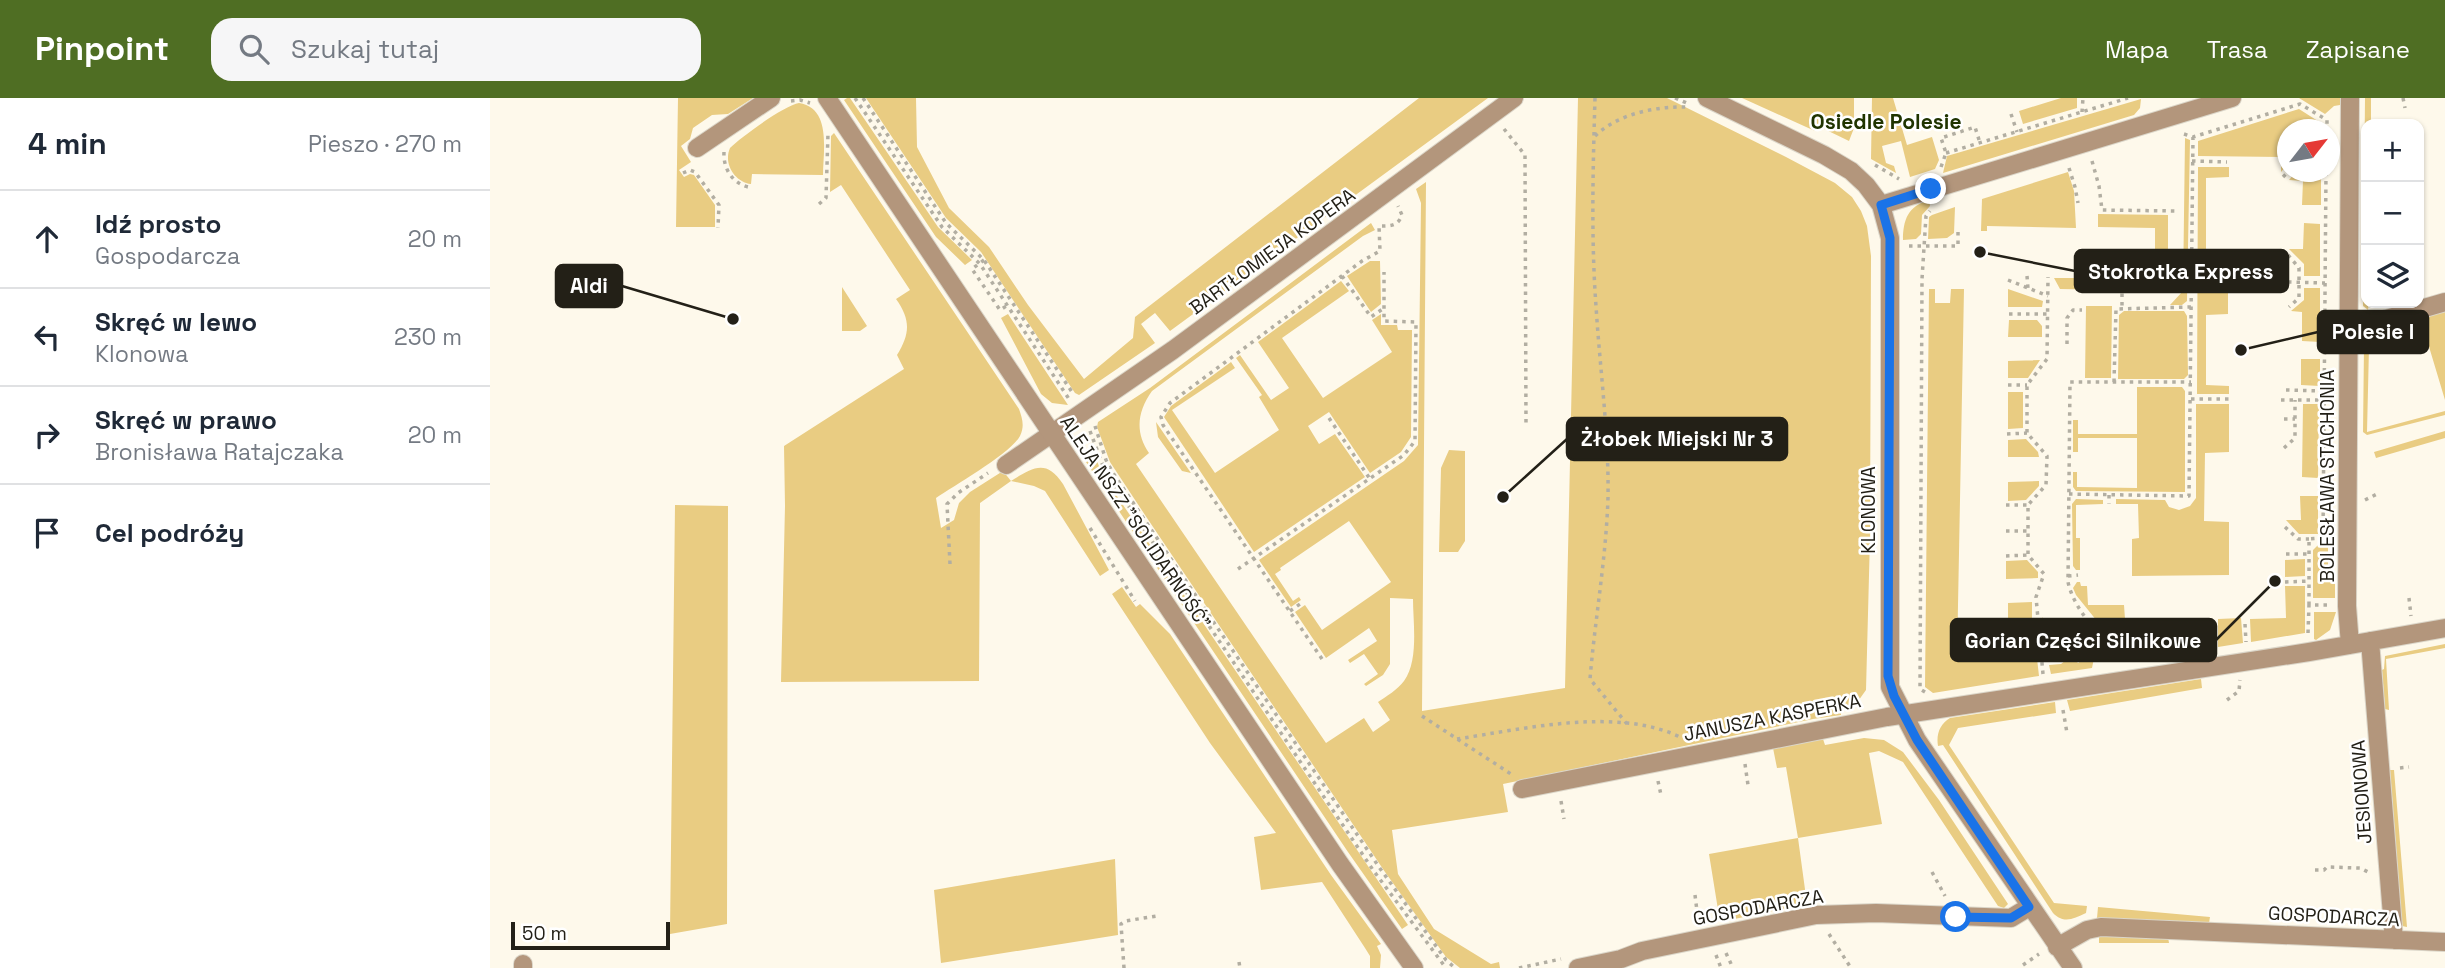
<!DOCTYPE html>
<html lang="pl">
<head>
<meta charset="utf-8">
<style>
  :root { --surface:#fff; --page:#f6f6f7; --text:#1f2937; --muted:#747a83; --line:#e0e1e3; --accent:#4f6e23 }
  body { margin:0; font-family:"Space Grotesk",sans-serif; background:var(--page); color:var(--text) }
  .controls { position:absolute; right:21px; top:21px; display:grid; overflow:hidden; border-radius:14px; box-shadow:0 2px 5px #0004 }
  .controls button { width:63px; height:63px; display:grid; place-items:center; padding:0; border:0; border-bottom:2px solid var(--line); background:var(--surface); color:var(--text); font:35px sans-serif }
  .compass { position:absolute; left:1787px; top:21px; width:63px; height:63px; border-radius:50%; background:var(--surface); box-shadow:0 2px 5px #0004; rotate:59deg }
  .scale { position:absolute; left:21px; bottom:18px; width:159px; box-sizing:border-box; padding-left:7px; border:4px solid #232017; border-top:0; font-size:19px; line-height:24px; white-space:nowrap; color:#232017; -webkit-text-stroke:5px #fff; paint-order:stroke }
  .stop { position:absolute; width:21px; height:21px; margin:-16px; border:5px solid #1a73e8; border-radius:50%; background:#fff }
  .stop.end { background:#1a73e8; border-color:#fff; box-shadow:0 2px 7px #0008 }
  .list { margin:0; padding:0; list-style:none }
  h2 { display:flex; justify-content:space-between; align-items:center; height:91px; margin:0; padding:0 28px; font-size:30px }
  h2 small { font-size:23px; font-weight:400; color:var(--muted) }
  .list li { display:grid; grid-template-columns:46px 1fr auto; gap:21px; align-items:center; box-sizing:border-box; height:98px; padding:0 28px; border-top:2px solid var(--line) }
  .list b { display:block; font-size:26px; white-space:nowrap }
  .list p { margin:0; font-size:23px; white-space:nowrap; color:var(--muted) }
  .list em { font-size:23px; font-style:normal; color:var(--muted) }
  .icon { flex:none; width:38px; height:38px; fill:none; stroke:currentColor; stroke-width:2; stroke-linecap:round; stroke-linejoin:round }
  .map { position:relative; flex:none; width:1955px; height:870px; overflow:hidden }
  header { display:flex; align-items:center; gap:42px; box-sizing:border-box; height:98px; padding:0 35px; background:var(--accent); color:#fff }
  header strong { font-size:33px }
  nav { display:flex; gap:38px; margin-inline-start:auto; font-size:24px }
  .search { width:490px; height:63px; background:var(--page); display:flex; align-items:center; gap:18px; box-sizing:border-box; padding:0 24px; border-radius:21px; color:var(--muted); font-size:26px }
  main { display:flex }
  aside { flex:1; background:var(--surface) }
  .map>svg:first-child { display:block }
</style>
</head>
<body>
<header>
<strong>Pinpoint</strong>
<div class="search"><svg class="icon" aria-label="search" viewBox="0 0 24 24"><circle cx="10" cy="10" r="6"/><path d="M15 15l6 6"/></svg>Szukaj tutaj</div>
<nav><a>Mapa</a><a>Trasa</a><a>Zapisane</a></nav>
</header>
<main>
<aside>
<h2>4 min<small>Pieszo · 270 m</small></h2>
<ul class="list">
<li><svg class="icon" aria-label="ahead" viewBox="0 0 24 24"><path d="M12 20V5M6 11l6-6 6 6"/></svg><div><b>Idź prosto</b><p>Gospodarcza</p></div><em>20 m</em></li>
<li><svg class="icon" aria-label="left" viewBox="0 0 24 24"><path d="M17 20v-9H6M10 6l-5 5 5 5"/></svg><div><b>Skręć w lewo</b><p>Klonowa</p></div><em>230 m</em></li>
<li><svg class="icon" aria-label="right" viewBox="0 0 24 24"><path d="M7 20v-9h11M14 6l5 5-5 5"/></svg><div><b>Skręć w prawo</b><p>Bronisława Ratajczaka</p></div><em>20 m</em></li>
<li><svg class="icon" aria-label="arrive" viewBox="0 0 24 24"><path d="M6 21V4h12l-3 4 3 4H6"/></svg><div><b>Cel podróży</b></div></li>
</ul>
</aside>
<div class="map">
<svg width="1955" height="870" viewBox="0 0 1955 870">
  <rect width="100%" height="100%" fill="#fef9eb"/>
  <path fill="#e9cc82" d="M188,0h75l-25,16 -16,1 -19,13 -3,11 -9,7 10,16 -12,8 5,7 6,-3 4,1 21,30v22h-39z
    M357,0h3l88,129 34,33 -7,5 -29,-28 -92,-137z
    M376,0h50l1,49 32,61 40,39 39,58 56,74 49,-41 2,-21 284,-219h69l-318,233 -15,-18 -14,11 14,19 -76,52 -4,-2 -94,-141 -35,-34z
    M1088,0h89l119,59 49,26 17,14 9,14 6,15 4,30 -1,281 -4,153 -10,14 -15,5v6l-28,4 -310,65 5,28 -116,18 6,44 36,55 57,35 8,-2 1,6h-40l-14,-11 -61,-85 -240,-357 -35,-53 -13,-35 1,-5 52,-34 221,-165 4,7 -12,6 -211,155c-15,21 -17,42 -3,62l-13,11 190,279 38,-25 9,14 17,-12 -12,-18c9,-6 19,-12 26,-21 15,-21 9,-58 9,-82l-23,-1v66l-7,11 -17,11 -2,-2 14,-10 -14,-20 -14,9 -2,-3 29,-19 -8,-13 -43,30 -31,-46 10,-7 17,25 69,-48 -42,-61 -69,47 1,2 -6,4 18,27 6,-4 2,3 -10,7 -32,-47 145,-99 14,-16 3,-242 -5,-14 10,-7 -4,529 143,-23z
    M1252,0h112v30l-5,13 -31,-15 -3,5z
    M1382,0h21l14,47 25,-8 7,23 -4,9 -25,8 -9,-36 -19,5 4,17 8,3 2,7 -25,-14z
    M1571,0h16v10l-54,16 -4,-13z
    M1809,0h41v7l-6,1 -9,8z
    M1875,0h6v26h-5v179h3l-1,7 -5,-4z
    M1651,1l-1,9 -6,7 -191,58 4,-17z
    M309,5c33,5 24,49 24,72l-71,-1 -1,10c-16,-2 -28,-20 -21,-36 11,-11 55,-43 69,-45z
    M1809,11l22,14 2,6 -35,1 -1,35 -6,7v-15l-83,-1v-15z
    M344,35l185,276c3,9 6,17 1,27 -10,18 -65,49 -84,62l5,30 13,-8 5,-17 11,-11 33,-21 8,10c21,-13 35,-23 52,3l46,86 -9,6 -55,-85 -11,-5 -23,-5 -31,22 -1,178 -198,1 4,-176 -1,-60 120,-77 -7,-14c13,-21 14,-35 -1,-56l14,-9 -69,-105 -11,7 1,-56z
    M1695,40l5,2 -3,161 -5,4h-12l13,-14z
    M1708,69h31v10l-23,1v71l22,1v64l-22,1v70l23,1v8h-32z
    M1578,74l6,19 2,37 -89,-2v5h-6l1,-32z
    M1806,74h25v33h-19l1,-24 -14,-1z
    M1439,102l1,6 -8,9 -1,19 -5,5 -13,1c0,-20 5,-34 26,-40z
    M1465,109l-1,26 -7,5 -19,1 1,-22 3,-2z
    M1608,116l70,1v65c-8,15 -25,10 -40,10v-12h27v-50l-57,-1z
    M1814,125l16,1v52h-16v-12l-15,-15h14z
    M880,163h10l1,43 -10,8 -24,-36z
    M1564,180h61l-1,12 -54,-1z
    M851,183l8,10 -67,47 41,60 69,-46 -20,-32 9,-6v11h16l1,5h14l-1,107 -10,15 -31,21 -41,-61 -21,14 11,18 16,-10 30,43 -111,75 -90,-135 7,-11 60,-44 4,6 -63,42 43,63 64,-43 -20,-33 3,-2 -26,-37 4,-3 31,45 18,-12 -31,-46z
    M352,189l25,39 -7,5h-18z
    M1814,190h16v54l-18,-1v-29l-11,-1 13,-11z
    M1439,191h6v14h15l1,-14h13l-7,369h51l1,-24 25,-2 5,44 -106,17 -8,-6z
    M1518,191l35,12 -1,6h-34z
    M1596,208h26l-1,72h-26z
    M1955,211v91l-24,-80 -5,2 -2,-4z
    M1634,213h60l3,5 1,59 -4,4h-66l1,-64z
    M518,216l60,91 -16,-2 -11,-9 -40,-76z
    M1519,222h28l5,6v11h-34z
    M1887,235l-8,14 -2,85 78,-21v4l-78,20 -4,-3 1,-86 8,-11z
    M1811,261h19v27l-19,-1z
    M1550,262l-12,18h-20v-17z
    M1647,289h45l3,4v101l-109,-1 -3,-4v-15h4v15l60,1v-50h-59v14h-5v-32h5v14h59z
    M1518,294h15v36l-15,1z
    M1706,306h33v48l-24,1 -1,68 25,1v53l-97,1v-37l7,-1 -1,-34h-22v-5l49,1 4,7 10,3 11,-4 6,-8z
    M1813,306h16l-1,74 -16,-1z
    M666,324l35,51 -9,-2 -24,-34z
    M1955,333v7l-69,20 -2,-6z
    M1536,341l12,13 1,5h-31v-17z
    M959,352l16,1v90l-7,11h-19l2,-84z
    M605,358l7,18 306,451 -6,4 -54,-77 -262,-390z
    M1549,383v5l-13,14 -18,1v-19z
    M1810,398h18v38h-19l-13,-14h15z
    M1586,401l27,1v4l-27,1v33h4v32h-4l-3,-4 -1,-62z
    M185,407l53,1 -1,418 -57,10z
    M1829,446h9v32l7,6v16h-22v-48z
    M1815,461v17l-20,1v-17z
    M1537,462l11,12v6l-32,1v-18z
    M1587,484h3l1,4h6l1,19h36l1,14h21v32l-12,10 -8,-4 -50,-62 -3,-7z
    M1795,488h20v47l-54,9 -1,-23 36,-1z
    M632,489l14,20 4,-3 30,30 161,241 50,69 -4,2 4,9 -1,13h-10v-12l-5,-8 -43,-66 -61,8 -7,-53 22,-4 -66,-90 -98,-149z
    M1542,504v17l-24,1v-17z
    M1824,514h22l-6,18 -14,10 -2,-1z
    M1552,519l36,46 13,-9 3,4 -2,10 -41,6 -2,-9 12,-1 9,-7 -17,-24 -8,5z
    M1751,520l2,25 -25,4v-28z
    M1697,521v23l-4,11 -21,3 -5,-5v-31z
    M1955,546v4l-59,11 3,51 -4,-1 -3,-39 2,-1 1,-13z
    M1711,581l1,9 -132,23 -3,-11z
    M1565,604l1,11 -98,15 -9,17 105,158 33,3 -1,7c-13,6 -22,11 -33,0l-110,-168 -5,1c-2,-12 2,-22 12,-28z
    M1374,640l20,2 19,12 36,48 69,104 -4,4 -6,-2 -95,-144 -24,-11 -10,2 13,71 -84,14 9,66 -87,18 -11,-68 89,-16 -12,-71 -9,1 -4,-20 50,-9 2,6z
    M1900,672h4l13,157 -5,-1z
    M625,761l3,76 -177,28 -7,-73z
    M1608,809l112,10 -1,6 -112,-5z
    M1609,838l69,1 1,6h-70z"/>
  <g fill="none" stroke-linecap="round" stroke-linejoin="round">
    <defs>
      <path id="minor" d="M1217,0l117,57 27,16 15,14 15,20 9,33v449l27,53 156,228
        M207,50l74,-50
        M1391,107l351,-107
        M1859,232l96,-28
        M516,367l167,-115 341,-252
        M1880,543l24,299
        M1860,547l-3,-39 3,-508
        M1032,691l365,-72 422,-65 136,-24
        M1567,849l30,-17 14,-3 344,15
        M33,866v4
        M1088,870l43,-9 21,-8 174,-36 60,-2 135,5 18,-11"/>
      <path id="tertiary" d="M337,0l513,766 74,104"/>
    </defs>
    <use href="#minor" stroke="#dbd6c9" stroke-width="20"/>
    <use href="#tertiary" stroke="#dbd6c9" stroke-width="20"/>
    <path stroke="#b2aea2" stroke-width="3.5" stroke-dasharray="3.5 5" stroke-linecap="butt" d="M365,0l87,129 38,37 89,135
      M373,0l83,125 38,37 90,135
      M1105,0c-2,69 -4,140 1,208 4,64 13,128 12,192 -2,61 -13,121 -18,181l37,45
      M1185,0l14,6
      M1913,0l2,10
      M301,3l9,-1 10,3
      M1592,14l1,-14
      M1521,16l6,18
      M1014,31l21,26 1,269
      M1694,36l9,3 107,-33 27,16v10
      M1105,38c24,-23 62,-30 94,-29
      M234,54c-1,16 8,31 24,35
      M1456,55l182,-55
      M1602,63l7,25 3,24 73,1
      M1702,63l35,1
      M1385,67l24,14
      M1451,69l5,-14 -5,-15 34,-11 5,16
      M1579,70l6,19 3,16
      M193,75l7,-3 5,2 24,33 -1,23
      M1793,79l5,-5
      M329,106l7,-6 2,-65
      M1419,148h49v-16
      M1798,157l11,13v30l-10,9
      M494,162l-12,9 28,41 8,-5
      M852,178l29,41 13,-9
      M1537,178l1,13
      M1518,182l40,16
      M1798,184l37,1
      M1632,187v22
      M1519,216h39
      M1912,237l2,9
      M1577,246v-26l6,-8h9
      M1624,284l2,-73 76,-2
      M1518,287h19
      M1796,292l38,1
      M1701,301h41
      M1791,302h43
      M839,320l41,61
      M1794,321h11
      M605,328l11,34 7,13 266,394 67,93 9,8
      M600,333l15,40 268,399 73,98
      M1517,336l20,-1
      M1794,350l11,-10v-38
      M1579,396l120,2 4,-359
      M1619,397v9
      M1875,402l12,-6
      M1516,407h22
      M1795,429l13,12h11
      M600,430l45,73
      M1516,433h22
      M1796,456h22
      M1516,458l22,-1
      M460,466l-3,-60 11,-11 30,-20
      M748,471l166,-114 11,-14 1,-119 -32,-1v-49
      M1578,478l10,-1
      M1795,484l24,-1
      M1919,500l2,18
      M1819,507v-66l14,-1 3,-366
      M800,513l13,-9
      M1661,522v37
      M1755,526l1,18
      M1518,530l30,-2
      M1818,535l1,-28h20
      M1708,552v-20
      M1696,555l5,-10 1,-13
      M832,561l-159,-234 -2,-8 9,-14 192,-142 18,-10 -1,-25c12,0 19,0 23,-11l-4,-9
      M1552,561l21,-2
      M1634,562c-21,-21 -50,-49 -56,-78l2,-200h121
      M1553,576l-7,-77 8,-23 -16,-19v-50l18,-20 1,-29 -20,-23v-48l20,-26 1,-82
      M1435,594l-5,-3 2,-410 4,-63 4,-5
      M1737,602l12,-9 1,-11
      M1573,612l4,23
      M932,618l89,58
      M967,641c67,-10 162,-33 225,-1
      M1255,666l3,21
      M1910,670l9,-1
      M1168,683l3,14
      M1071,703l3,18
      M1825,772h9l3,-3 33,1 10,5
      M1442,774l13,24
      M1205,797l3,24
      M1783,808l1,12
      M1339,836l22,34
      M1236,855l7,15
      M1226,857l5,13
      M749,864l1,6
      M1533,867l16,-11
      M634,870l-3,-44 4,-3 32,-5
      M1029,870l42,-9"/>
    <use href="#minor" stroke="#b3967c" stroke-width="18"/>
    <use href="#tertiary" stroke="#b3967c" stroke-width="18"/>
  </g>
  <g fill="none" stroke-linecap="round" stroke-linejoin="round">
    <path stroke="#1a73e8" stroke-width="9" d="M1441,91l-50,16 9,33 -2,438 6,20 23,44 112,167 -18,11 -55,-1"/>
  </g>
  <g text-anchor="middle" stroke-width="5" stroke-linejoin="round" paint-order="stroke">
    <g font-size="19" fill="#232017" stroke="#fff">
      <text transform="translate(782 153) rotate(-36)" y="7">BARTŁOMIEJA KOPERA</text>
      <text transform="translate(1837 378) rotate(-90)" y="7">BOLESŁAWA STACHONIA</text>
      <text transform="translate(1378 412) rotate(-90)" y="7">KLONOWA</text>
      <text transform="translate(646 424) rotate(56)" y="7">ALEJA NSZZ "SOLIDARNOŚĆ"</text>
      <text transform="translate(1282 619) rotate(-11)" y="7">JANUSZA KASPERKA</text>
      <text transform="translate(1871 694) rotate(-94)" y="7">JESIONOWA</text>
      <text transform="translate(1268 809) rotate(-10)" y="7">GOSPODARCZA</text>
      <text transform="translate(1844 818) rotate(3)" y="7">GOSPODARCZA</text>
    </g>
    <g font-size="21" font-weight="bold" fill="#203400" stroke="#fff">
      <text x="1396" y="31">Osiedle Polesie</text>
    </g>
  </g>
  <path fill="none" stroke="#232017" stroke-width="2.5" d="M1490 154L1585 173M243 221L132 188M1751 252L1828 234M1013 399L1077 341M1785 483L1726 542"/>
  <g fill="#232017" stroke="#fff" stroke-width="2.5">
    <circle cx="1490" cy="154" r="7"/>
    <circle cx="243" cy="221" r="7"/>
    <circle cx="1751" cy="252" r="7"/>
    <circle cx="1013" cy="399" r="7"/>
    <circle cx="1785" cy="483" r="7"/>
  </g>
  <g fill="#232017" stroke="#232017" stroke-width="2.5">
    <rect x="1585" y="152" width="213" height="42" rx="7"/>
    <rect x="66" y="167" width="66" height="42" rx="7"/>
    <rect x="1828" y="213" width="110" height="42" rx="7"/>
    <rect x="1077" y="320" width="220" height="42" rx="7"/>
    <rect x="1461" y="521" width="265" height="42" rx="7"/>
  </g>
  <g font-size="21" text-anchor="middle" font-weight="bold" fill="#fff">
    <text x="1691" y="181">Stokrotka Express</text>
    <text x="99" y="195">Aldi</text>
    <text x="1883" y="241">Polesie I</text>
    <text x="1187" y="348">Żłobek Miejski Nr 3</text>
    <text x="1593" y="550">Gorian Części Silnikowe</text>
  </g>
</svg>
<div class="controls">
<button>+</button>
<button>−</button>
<button><svg class="icon" aria-label="layers" viewBox="0 0 24 24"><path d="M12 4l9 5-9 5-9-5zM3 14l9 5 9-5"/></svg></button>
</div>
<svg class="compass" viewBox="-18 -18 36 36"><path d="M0-13l5 13h-10z" fill="#e53935"/><path d="M0 13l5-13h-10z" fill="#747a83"/></svg>
<div class="scale">50 m</div>
<div class="stop" style="left:1466px;top:819px"></div>
<div class="stop end" style="left:1441px;top:91px"></div>
</div>
</main>
</body>
</html>
